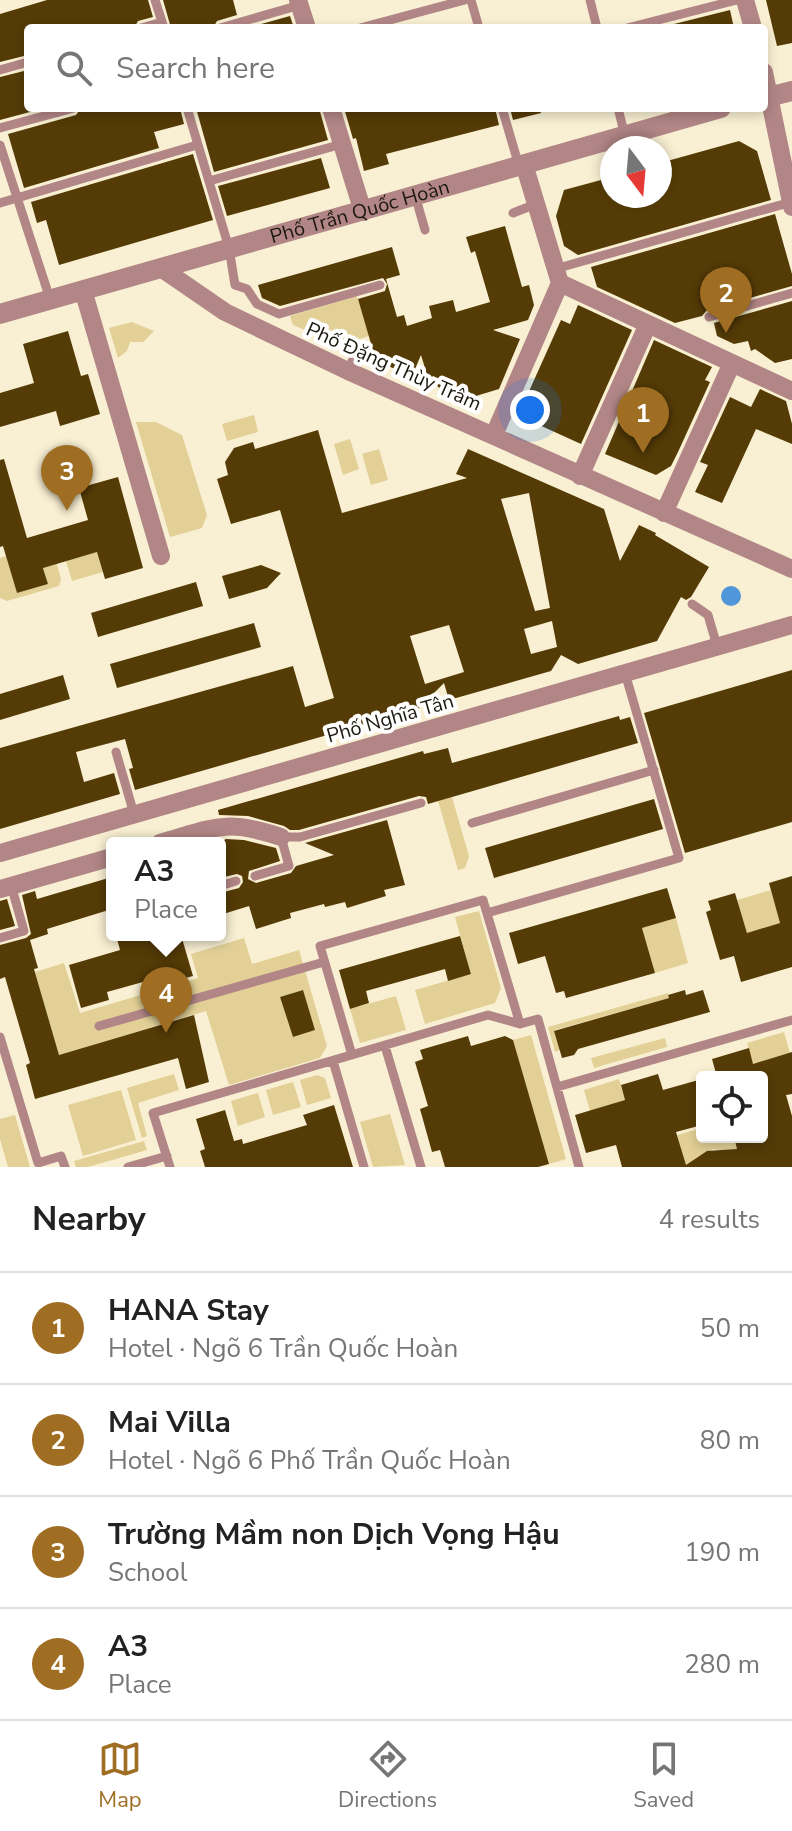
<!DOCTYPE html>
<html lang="en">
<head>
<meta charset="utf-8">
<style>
  :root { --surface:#fff; --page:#f2f2f2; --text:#222; --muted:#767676; --line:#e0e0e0; --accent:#9f6e22 }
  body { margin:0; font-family:"Nunito Sans",sans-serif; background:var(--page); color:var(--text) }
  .controls { position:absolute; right:24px; bottom:24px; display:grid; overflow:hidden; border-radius:8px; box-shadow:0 4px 12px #0003 }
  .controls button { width:72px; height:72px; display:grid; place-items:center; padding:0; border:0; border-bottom:2px solid var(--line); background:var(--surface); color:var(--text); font:40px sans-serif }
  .compass { position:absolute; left:600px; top:136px; width:72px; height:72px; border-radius:50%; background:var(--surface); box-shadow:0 4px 12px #0003; rotate:164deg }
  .you { position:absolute; left:530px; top:410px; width:28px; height:28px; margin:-20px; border:6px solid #fff; border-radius:50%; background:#1a73e8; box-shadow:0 0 0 12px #1a73e833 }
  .badge { display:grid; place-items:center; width:52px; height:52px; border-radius:50%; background:var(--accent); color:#fff; font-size:26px; font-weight:700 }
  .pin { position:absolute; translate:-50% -66px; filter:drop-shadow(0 2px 4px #0008) }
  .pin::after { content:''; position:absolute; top:42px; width:28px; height:24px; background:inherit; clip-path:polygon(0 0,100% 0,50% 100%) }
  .popup { position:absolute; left:106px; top:837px; width:120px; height:104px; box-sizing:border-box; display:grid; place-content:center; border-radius:8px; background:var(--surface); filter:drop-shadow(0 2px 6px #0005); font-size:26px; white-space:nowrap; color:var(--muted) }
  .popup b { font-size:30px; color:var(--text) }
  .popup::after { content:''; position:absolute; left:50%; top:100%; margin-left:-16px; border:16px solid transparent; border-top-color:var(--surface) }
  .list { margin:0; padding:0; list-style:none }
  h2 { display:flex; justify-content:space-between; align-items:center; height:104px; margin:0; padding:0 32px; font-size:34px }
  h2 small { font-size:26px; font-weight:400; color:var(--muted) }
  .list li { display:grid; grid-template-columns:52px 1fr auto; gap:24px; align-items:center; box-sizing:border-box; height:112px; padding:0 32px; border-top:2px solid var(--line) }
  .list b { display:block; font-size:30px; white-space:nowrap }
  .list p { margin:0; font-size:26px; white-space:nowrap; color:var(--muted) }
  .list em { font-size:26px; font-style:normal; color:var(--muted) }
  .icon { flex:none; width:44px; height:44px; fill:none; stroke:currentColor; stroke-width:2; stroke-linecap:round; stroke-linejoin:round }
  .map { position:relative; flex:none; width:792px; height:1167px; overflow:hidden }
  .search { position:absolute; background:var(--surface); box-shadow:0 4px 12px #0003; left:24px; right:24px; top:24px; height:88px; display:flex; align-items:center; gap:20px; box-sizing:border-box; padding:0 28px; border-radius:8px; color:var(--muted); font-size:30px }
  .sheet { height:552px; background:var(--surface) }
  nav { display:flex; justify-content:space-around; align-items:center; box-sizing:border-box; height:112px; border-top:2px solid var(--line); background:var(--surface); font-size:22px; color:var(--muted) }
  nav a { display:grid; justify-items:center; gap:4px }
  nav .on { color:var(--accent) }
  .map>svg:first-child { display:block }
</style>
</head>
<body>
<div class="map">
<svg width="792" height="1167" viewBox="0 0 792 1167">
  <rect width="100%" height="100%" fill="#f9f0d3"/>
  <path fill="#e2d096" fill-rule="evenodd" d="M357,296l12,40 -29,9 -47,-20 -3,-9z
    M132,322l22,9 -11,11h-13l-3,9 -9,7 -9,-30z
    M254,415l4,17 -31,9 -5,-17z
    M136,422h20l26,13 25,80 -5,13 -32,9z
    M350,439l9,30 -16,6 -9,-31z
    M379,449l9,31 -17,5 -9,-31z
    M52,548l9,31 -2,7 -52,15 -7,-3v-40l6,-2 11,37 31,-9 -9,-32z
    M97,552l6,20 -31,9 -6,-20z
    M452,797l17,59 -4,12 -7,2 -20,-69z
    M771,890l9,33 -33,10 -10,-33z
    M479,911l22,77 -6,15 -70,21 -10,-34 56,-16 -16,-57z
    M676,918l12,45 -33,10 -13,-45z
    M244,938l8,26 47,-14 28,96 -7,12 -91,27 -23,-74 -147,44 -24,-83 29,-9 16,50 118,-35 -7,-24zM302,990l13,40 -22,7 -13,-40z
    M668,993l1,5 -114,32 5,20 -5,2 -7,-25z
    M396,996l10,34 -46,13 -10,-34z
    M784,1032l6,21 -37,11 -6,-21z
    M531,1035l35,124 -17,5 -36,-124z
    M665,1038l2,9 -73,21 -3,-10z
    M174,1074l5,16 -41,13 9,33 -5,2 -15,-50z
    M317,1075l8,3 6,20 -24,7 -7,-25z
    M619,1079l6,21 -35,11 -6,-21z
    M293,1082l8,25 -28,8 -7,-25z
    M121,1090l15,50 -53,16 -15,-51z
    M258,1093l7,24 -27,9 -7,-25z
    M390,1114l15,51 -32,2 -13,-45z
    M15,1115l15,52h-22l-8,-28v-20z
    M702,1128v9h32l4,16 -25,-4 -27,18 -9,-32z
    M144,1141l3,9 -59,17h-12l-2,-6z"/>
  <path fill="#5096d8" d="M721 596a10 10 0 1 1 20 0a10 10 0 1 1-20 0Z"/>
  <path fill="#553b06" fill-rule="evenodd" d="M47,0h101l5,17 -15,4 -4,7h-106v27l-28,7v-48z
    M163,0h70l4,15 -20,6 -4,7h-42z
    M766,0h26v43l-15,3z
    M730,10l4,18h-76z
    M290,16l4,12h-47z
    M28,70v38h17l-45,12v-43z
    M81,108h99l4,16 -30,8 5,16 -135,40 -16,-54 68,-19z
    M196,108h123l9,32 -114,32z
    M344,108h151l4,17 -113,29 3,10 -25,7 -8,-33 -3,1z
    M510,108h30l1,5 -28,7z
    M739,141l18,10 14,49 -193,55 -14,-9 -8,-30 8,-26 48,-13v19h48v-33z
    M193,154l20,66 -154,45 -13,-45 -9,3 -6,-21z
    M321,158l9,30 -103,28 -9,-30z
    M775,214l17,60v12l-85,24 -5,6 -27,7 -78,-36 -6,-20z
    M505,226l17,61 7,-2 5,20 -6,15 -35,10 27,9 -21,50 -33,10 -28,-12 -4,-11 -6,2 -7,-23 -9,21 -36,-15 -18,-62 27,-8 2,-7 -4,-6 -103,28 -18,-8 -4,-13 134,-38 8,28 -14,4 11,38 7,-2 3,11 25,-8 -3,-12 24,-6 3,12 34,-10 -15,-51 -4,2 -5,-16z
    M792,301v58l-17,4 -20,-14 -4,2 -3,-10 -14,3 -17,-8 -3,-13z
    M578,305l54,25 -51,114 -44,-20 8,-17 -19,-9 35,-78 9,4z
    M68,331l13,45 7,-2 12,40 -40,12 -4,-15 -56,16v-34l34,-10 -11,-39z
    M654,340l58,27 -7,13 5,2 -32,70 -7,14 -15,9 -51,-21z
    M760,389l26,12 6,23v20l-36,-15 -34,74 -27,-11 13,-27 -8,-3 30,-65 21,10z
    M318,430l24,83 125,-35 -11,-4 12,-25 136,60 16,52 19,-36 17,8 -1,2 54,32 -18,30 -5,3 -5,-3 -24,44 -79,23 -17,-9 -10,16 -102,29 -5,-17 -26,26 -283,81 -6,-21 4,-1 -8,-29 -49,13 8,30 30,-9 6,21 -120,35v-81l293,-82 12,41 29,-9 -54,-188 -49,14 -14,-45 11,-4 -3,-13 9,-14 19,-6 2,7zM529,493l21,115 -15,3 -34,-112zM552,621l5,26 -26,7 -7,-25zM449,625l15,47 -39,12 -15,-48z
    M4,459l23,79 61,-18 -9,-32 39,-11 25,91 -38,11 -8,-27 -54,16 5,16 -31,9 -14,-47 -3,1v-87z
    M261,565l20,8 -14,15 -38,11 -7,-23z
    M196,582l7,24 -105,31 -7,-24z
    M254,623l7,24 -144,41 -7,-24z
    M792,670v152l-107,31 -41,-140z
    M63,675l7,24 -70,21v-26z
    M619,716l1,4 10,-3 8,26 -210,61 -2,-7 -7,-1 -120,34h-9l-6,-4 -36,-10 -29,-1 -1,-5 205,-59 1,3 24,-6 4,15z
    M654,799l9,30 -169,49 -9,-30z
    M387,820l18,65 -21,5 2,6 -39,12 -2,-6 -20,5 -1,-3 -34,9 1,5 -35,11 -7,-23 -29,9v-22l19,-5 4,-6 -1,-6 -5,-2 -17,4v-36l6,-3 18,1 32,8 4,13 -31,10 -1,8 8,4 35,-10 5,-7 38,-11 -29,-12z
    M792,876v91l-51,15 -7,-26 -14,4 -14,-48 5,-2 -3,-9 27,-8 12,40 33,-10 -11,-40z
    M112,877v32l-65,20 1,5 -18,6 8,28 -4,1 25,86 135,-40 15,67 -23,7 -8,-31 -143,41 -9,-34 4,-2 -25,-86 -5,2v-34l26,-7 5,-4 -9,-39 13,-4 2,8z
    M667,888l9,30 -34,10 13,45 -89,25 -2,-7 -8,2 -11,-37 -27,8 -9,-31z
    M7,899l8,27 -15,4v-29z
    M116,935h65l12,41 -30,8 -2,-7 -54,15 2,8 -28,8 -12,-43 51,-15z
    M460,936l11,38 -23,7 -3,-12 -79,22 3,12 -19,6 -11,-39z
    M303,990l12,40 -22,7 -13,-40z
    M685,990l1,5 17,-5 7,22 -132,37 -4,6 -12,3 -8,-27 115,-33 -1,-3z
    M468,1036l3,10 34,-10 8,4 36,124 -11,3h-93l-5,-17 -8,2 -12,-43 8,-3 -13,-44 8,-3 -3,-9z
    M749,1048l4,16 39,-12v42l-6,1 6,21v51h-170l-6,-22 -30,8 -11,-38 50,-15 -4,-15 37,-11 5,16 39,-11v46l-26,7 10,33 21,-14 30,-2 -3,-12h28v-60h-45l-5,-18z
    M334,1105l19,62h-148l-5,-16 5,-2 -9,-30 29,-9 9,31 8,-2 1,5 64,-19 -4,-10z"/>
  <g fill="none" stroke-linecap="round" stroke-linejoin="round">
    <path stroke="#b28686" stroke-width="9" d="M155,0l9,28
      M471,0l8,28
      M590,0l7,28
      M141,28l21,-6
      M220,28l80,-23
      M360,28l105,-28
      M627,28l110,-28
      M0,70l28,-8
      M187,108l42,140 6,37 12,4 10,15 22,10 101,-29
      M502,108l17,58
      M618,108l7,28
      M0,128l74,-20
      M0,145l50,154
      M209,181l133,-37
      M415,195l10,35
      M0,203l197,-58
      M513,213l23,-9
      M555,269l236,-67
      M709,317l83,-24
      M348,371l8,-19
      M692,604l16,11 9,31
      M116,752l18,62
      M472,823l182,-53
      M255,876l34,-10 -8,-29h19l121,-34
      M220,886l16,-5
      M487,913l192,-55 -54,-185
      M0,938l24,-7 -13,-46
      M99,1026l225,-64
      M0,1037l38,126 23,-7 4,11
      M385,1046l36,121
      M352,1055l-32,-109 163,-46 37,124
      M333,1061l31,106
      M557,1087l235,-67
      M128,1167l39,-11
      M170,1167l-17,-54 335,-98 32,9 18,-5 41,148"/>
    <path stroke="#b28686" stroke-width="18" d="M298,0l9,28
      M745,0l8,28
      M764,72l28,135
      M331,108l32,104
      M524,164l36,119 232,108
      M161,268l64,44 123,59 444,198
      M83,290l78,266
      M494,435l66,-152
      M580,476l68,-152
      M664,513l68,-150
      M160,843c53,-15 65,-25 121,-6
      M0,853l792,-228
      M0,889l112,-32"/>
    <g stroke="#b28686" stroke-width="20">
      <path d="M764,98l28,-7"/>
      <path id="s1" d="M0,314l721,-206"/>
    </g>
  </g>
  <g text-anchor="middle" stroke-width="8" stroke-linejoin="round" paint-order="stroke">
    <g font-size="20" fill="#1c190f" stroke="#fff">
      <text dy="7" stroke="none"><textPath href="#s1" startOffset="374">Phố Trần Quốc Hoàn</textPath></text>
      <text transform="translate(394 366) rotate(24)" y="7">Phố Đặng Thùy Trâm</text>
      <text transform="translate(390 718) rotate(-16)" y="7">Phố Nghĩa Tân</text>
    </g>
  </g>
</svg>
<div class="controls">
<button><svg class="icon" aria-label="locate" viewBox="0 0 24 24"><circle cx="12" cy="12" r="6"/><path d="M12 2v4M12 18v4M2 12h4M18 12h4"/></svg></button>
</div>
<svg class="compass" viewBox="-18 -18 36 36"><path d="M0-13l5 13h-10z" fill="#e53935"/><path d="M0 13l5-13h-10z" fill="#767676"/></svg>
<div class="you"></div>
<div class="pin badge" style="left:643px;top:453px">1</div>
<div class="pin badge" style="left:726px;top:333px">2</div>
<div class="pin badge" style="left:67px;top:511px">3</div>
<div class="pin badge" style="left:166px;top:1033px">4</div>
<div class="popup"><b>A3</b>Place</div>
<div class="search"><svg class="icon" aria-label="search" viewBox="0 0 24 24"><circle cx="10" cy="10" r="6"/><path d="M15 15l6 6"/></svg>Search here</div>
</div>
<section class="sheet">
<h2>Nearby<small>4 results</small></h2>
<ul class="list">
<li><span class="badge">1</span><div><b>HANA Stay</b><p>Hotel · Ngõ 6 Trần Quốc Hoàn</p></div><em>50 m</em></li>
<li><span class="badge">2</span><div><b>Mai Villa</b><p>Hotel · Ngõ 6 Phố Trần Quốc Hoàn</p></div><em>80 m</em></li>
<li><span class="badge">3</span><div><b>Trường Mầm non Dịch Vọng Hậu</b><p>School</p></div><em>190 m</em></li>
<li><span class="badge">4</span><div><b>A3</b><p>Place</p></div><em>280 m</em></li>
</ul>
</section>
<nav>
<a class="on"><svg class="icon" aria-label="map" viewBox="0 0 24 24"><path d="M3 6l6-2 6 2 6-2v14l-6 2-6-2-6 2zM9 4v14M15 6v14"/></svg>Map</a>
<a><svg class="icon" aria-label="directions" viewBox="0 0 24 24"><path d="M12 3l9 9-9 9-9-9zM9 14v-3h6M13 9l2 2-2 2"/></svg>Directions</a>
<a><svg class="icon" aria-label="saved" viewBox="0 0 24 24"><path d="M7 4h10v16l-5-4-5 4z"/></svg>Saved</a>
</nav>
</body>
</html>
